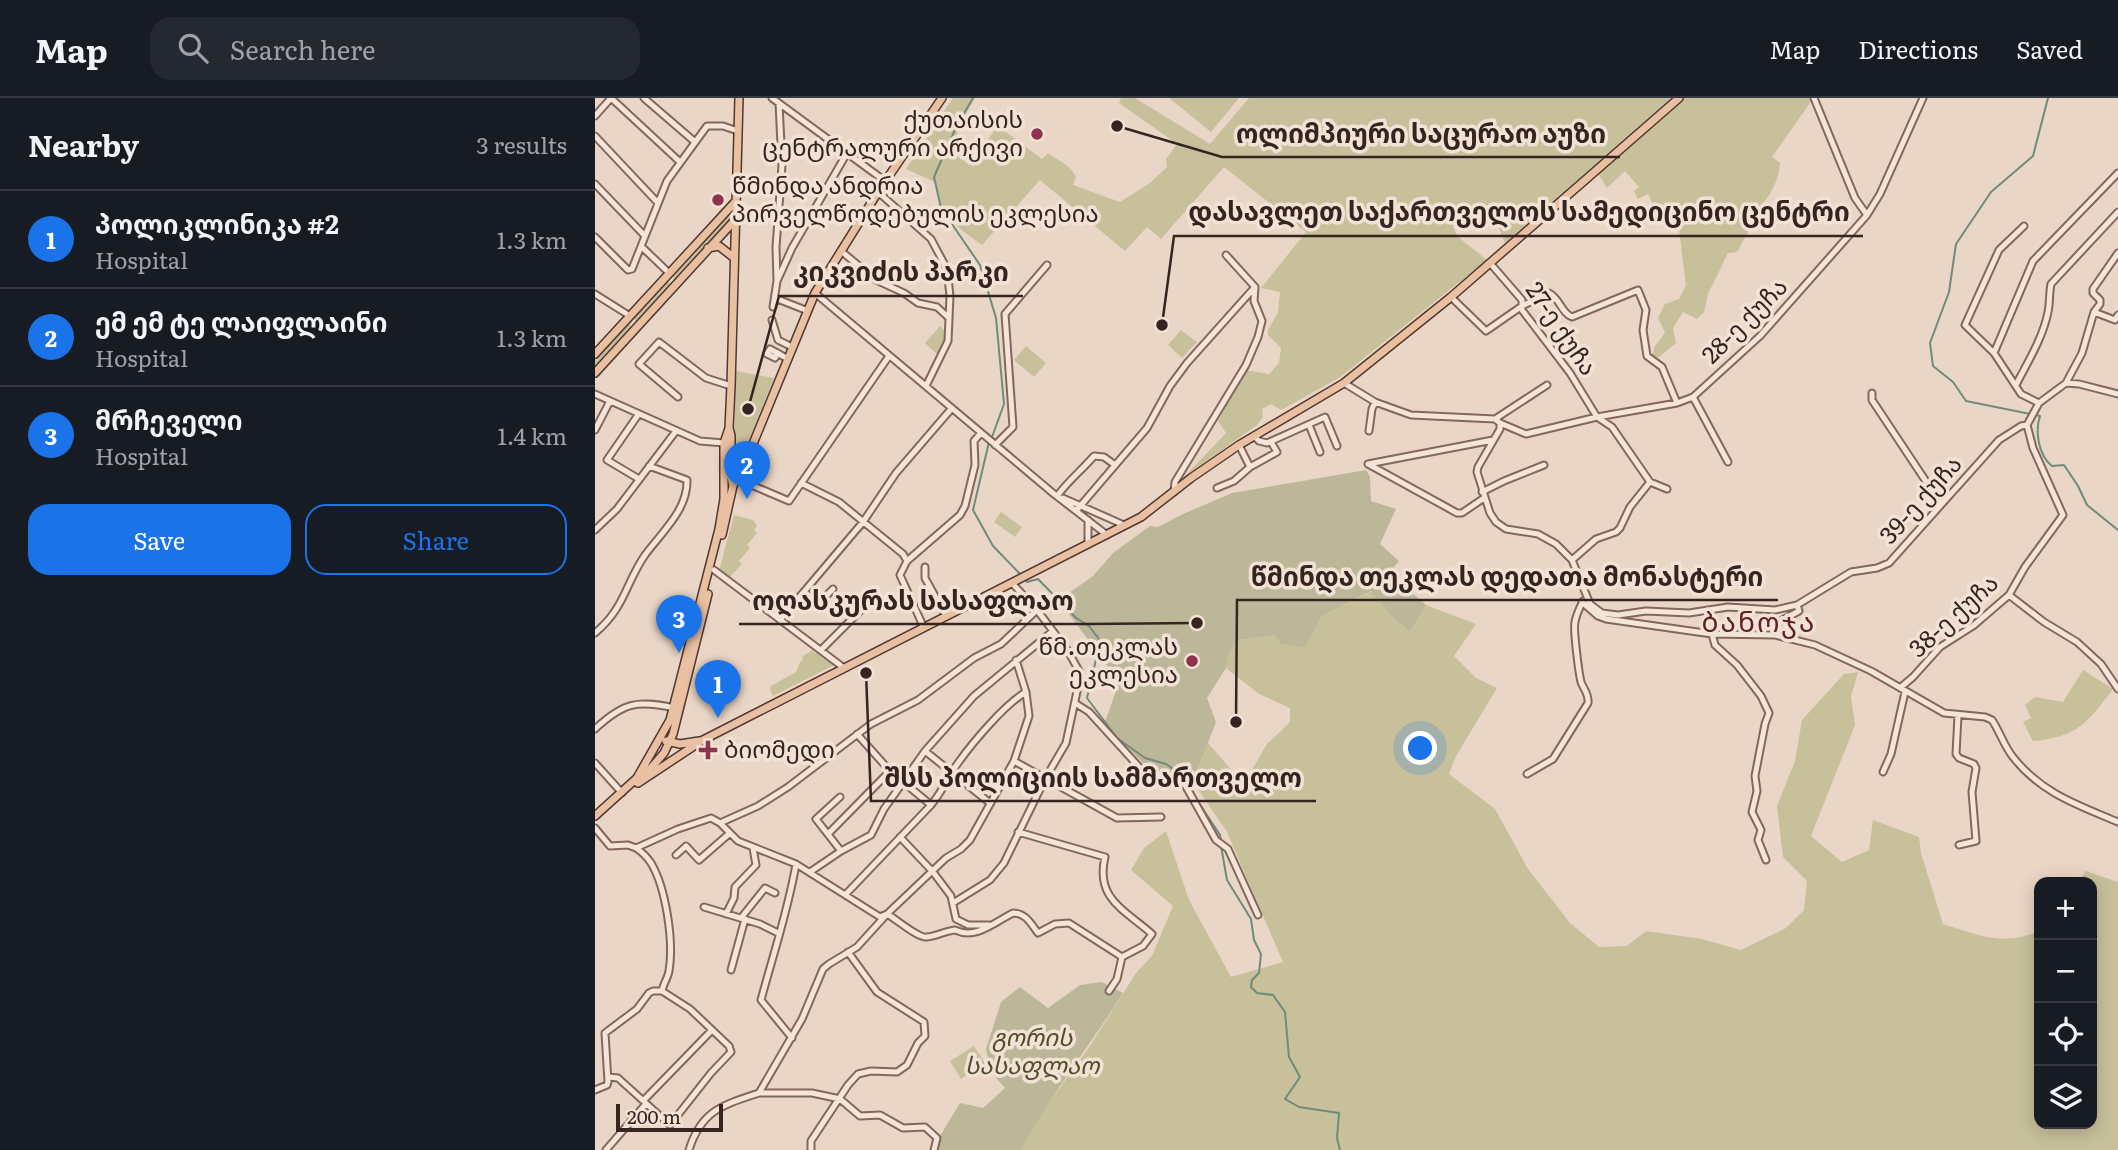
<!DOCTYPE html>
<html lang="en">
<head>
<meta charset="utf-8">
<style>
  :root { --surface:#171b24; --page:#242831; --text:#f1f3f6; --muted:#9ea1a6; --line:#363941; --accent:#1a73e8 }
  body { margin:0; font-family:Literata,"Noto Sans Georgian",serif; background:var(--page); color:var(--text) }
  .controls { position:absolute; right:21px; bottom:21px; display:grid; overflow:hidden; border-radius:14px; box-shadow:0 4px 18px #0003 }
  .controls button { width:63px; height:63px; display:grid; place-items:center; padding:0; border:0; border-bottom:2px solid var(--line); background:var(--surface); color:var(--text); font:35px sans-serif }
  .scale { position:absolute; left:21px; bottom:18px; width:107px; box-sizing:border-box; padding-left:7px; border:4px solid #352420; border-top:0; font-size:19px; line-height:24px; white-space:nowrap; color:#352420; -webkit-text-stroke:5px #f2e2d5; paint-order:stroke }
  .you { position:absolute; left:826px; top:651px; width:24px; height:24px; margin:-18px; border:5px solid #fff; border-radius:50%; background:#1a73e8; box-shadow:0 0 0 10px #1a73e833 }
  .badge { display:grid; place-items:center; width:46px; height:46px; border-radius:50%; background:var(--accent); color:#fff; font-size:23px; font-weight:700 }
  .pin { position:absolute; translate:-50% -58px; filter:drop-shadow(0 2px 4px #0008) }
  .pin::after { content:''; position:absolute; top:37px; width:24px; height:21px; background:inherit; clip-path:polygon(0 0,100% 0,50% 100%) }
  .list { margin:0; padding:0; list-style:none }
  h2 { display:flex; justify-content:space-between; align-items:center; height:91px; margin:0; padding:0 28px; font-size:30px }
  h2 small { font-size:23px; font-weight:400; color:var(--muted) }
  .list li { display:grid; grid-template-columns:46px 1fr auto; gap:21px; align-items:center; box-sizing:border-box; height:98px; padding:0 28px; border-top:2px solid var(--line) }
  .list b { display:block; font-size:26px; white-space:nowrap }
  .list p { margin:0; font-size:23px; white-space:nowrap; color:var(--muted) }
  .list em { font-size:23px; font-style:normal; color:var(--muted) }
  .actions { display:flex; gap:14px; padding:21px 28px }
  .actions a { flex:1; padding:16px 0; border:2px solid var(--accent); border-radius:21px; text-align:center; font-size:24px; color:var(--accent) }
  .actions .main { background:var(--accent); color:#fff }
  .icon { flex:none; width:38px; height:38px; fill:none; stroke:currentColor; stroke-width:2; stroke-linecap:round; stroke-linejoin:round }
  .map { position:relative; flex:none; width:1523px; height:1052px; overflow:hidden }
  header { display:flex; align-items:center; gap:42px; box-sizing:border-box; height:98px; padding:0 35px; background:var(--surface); border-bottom:2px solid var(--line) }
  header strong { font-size:33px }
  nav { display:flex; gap:38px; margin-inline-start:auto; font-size:24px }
  .search { width:490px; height:63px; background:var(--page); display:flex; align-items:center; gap:18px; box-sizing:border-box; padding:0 24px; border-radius:21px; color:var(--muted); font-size:26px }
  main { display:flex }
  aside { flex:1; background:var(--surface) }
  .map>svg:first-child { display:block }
</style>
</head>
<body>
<header>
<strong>Map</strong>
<div class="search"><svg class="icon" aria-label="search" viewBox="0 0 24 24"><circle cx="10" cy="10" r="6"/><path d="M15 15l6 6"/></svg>Search here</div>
<nav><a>Map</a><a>Directions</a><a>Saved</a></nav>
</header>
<main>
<aside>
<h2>Nearby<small>3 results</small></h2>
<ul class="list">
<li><span class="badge">1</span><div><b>პოლიკლინიკა #2</b><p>Hospital</p></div><em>1.3 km</em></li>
<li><span class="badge">2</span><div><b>ემ ემ ტე ლაიფლაინი</b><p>Hospital</p></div><em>1.3 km</em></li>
<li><span class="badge">3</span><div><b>მრჩეველი</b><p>Hospital</p></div><em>1.4 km</em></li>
</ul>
<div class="actions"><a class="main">Save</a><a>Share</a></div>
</aside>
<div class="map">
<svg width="1523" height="1052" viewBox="0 0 1523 1052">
  <rect width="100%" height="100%" fill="#ead6c6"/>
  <path fill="#c7c09b" d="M358,0h22l-16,28 -4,16 -6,7 20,16 29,-39 44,33 6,-6c11,9 21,10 28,24l-3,8 47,17 30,-19 17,-16 -1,-8 11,-15 -58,-41 2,-5h14l75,46 39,-46h422l-166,145 -8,-20 -7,-8 -29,6 -8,5 4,10 30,24 -148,118 -58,32 -10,-6 -9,5 1,8 -6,8 -73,52 42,-44 -8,-12 27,-51 24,4 10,-11 2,-15 -13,-13v-5l10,-18 2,-20 -19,-4 45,-56 -82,-65 -63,72 -14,-12 -22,24 -85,-71 -58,65 -22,-16 -19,-23 -6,-24 -29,-13z
    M574,0h70l-28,34z
    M1089,0h126v5l-38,54 8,6c-1,11 -4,20 -9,29 -6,12 -23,21 -20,35l-14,25 -9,1 -20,41 -4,18 -7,7 -14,-7 -10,16 3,15 -18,15 -6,-3 3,-9 10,-13 -7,-15 7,-14 14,-5 7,-14 -9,-71 -10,-7 -14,-3 -5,-10 -10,5 -4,-8 5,-4 -14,-16 -18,17 -9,-15z
    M135,113v9l-52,58 -4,1 -2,-4z
    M72,182l4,4 -33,38 -3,-1v-5z
    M35,226l2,4 -37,41v-10l32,-34z
    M345,228l5,5 1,7 -8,17 -13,-12z
    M586,232l16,12 -15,16 -14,-13z
    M431,248l20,17 -12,14 -20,-17z
    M141,273l38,7 -25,61 -3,5 -4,2 -8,-5z
    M406,414l21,15 -7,10 -21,-15z
    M139,417l19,5 4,6 -3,4 3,3 -10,12 3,3 -11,13 3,3 -13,14 -10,-7z
    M777,493l22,28 16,13 16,-27 50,19 -22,32 22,22 21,10 -41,68 -7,18 46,35 33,60 42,54 29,24 28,-1 19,-15 56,8 39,11 45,-22 18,-18 3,-29 -24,-24 -6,-51 18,-45 7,-41 42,-46 14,-2 -7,25 4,28 -44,111 31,26 27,-12 4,-30 46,17 2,16 22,71c36,11 60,23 96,7v193h53v-242h-15l9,-11 32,11v268h-1097l16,-31 53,-73 46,-73 16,-17 21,-50 -42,-36 13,-22 22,-17 23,69 42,77 52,-15 -56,-130 -34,-50 15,-39 27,31 12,4 20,-34 23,-22v-14l-31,-14 -33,-26 3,-15 10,-13 36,-5 30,13 17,-32z
    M217,552l3,3 3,-2 16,14 -61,31 -3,-7 1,-3 25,-14 4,-10 3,-2 -1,-3z
    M1488,572l30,19c-26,34 -35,48 -80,52l-10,-19 8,-4 -6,-13 10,-8 28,5z
    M379,948l11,17 -24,16 -11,-18z"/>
  <path fill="#bdb799" d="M771,372l4,7 1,24 25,8 -16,35 19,17 -10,12 37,32 -16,27 -16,-13 -23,-28 -49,25 -17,32 -24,-4 -6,-9 -36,5 -10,13 -3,15 -19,30 9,24 -23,60 -50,-19 -39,-38 15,-43 -60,-82 34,-24 20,-23 37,-27 8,1 25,-13 49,-21z
    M507,884l21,11c-33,53 -73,102 -102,157h-86l2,-9 23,-38 23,5 22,-20 -14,-16 -5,-23 15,-47 19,-15 28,21 32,-23z"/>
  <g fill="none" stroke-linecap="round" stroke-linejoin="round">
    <path stroke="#6f8b7c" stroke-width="2" d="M378,0l-16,27 -23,52 7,31 39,57 16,53 8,86 -12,33
      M1453,0l-15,58 -42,36 -35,52 -7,48 -19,51 3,23 20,16 13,19 74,15c-5,15 -2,39 12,50l12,-1 14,21 9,19 31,25
      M394,344l-16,68 20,36 28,29
      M430,481l2,3 11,-3 38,39 13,8 10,13 -2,16 -10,43 30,40 28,20 21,6 14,10 40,61 1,5
      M626,748l6,34 24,39 3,21 7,14 -2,19 -7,7 -1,7 6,6 16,2 12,17 4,45 11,20 -15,22 14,8 40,6 -2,25 3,12"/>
    <defs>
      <path id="minor" d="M16,0l69,64
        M49,0l51,44
        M177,0l113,83
        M1219,0l41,100 12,17
        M0,18l16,-18
        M0,38l63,67
        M0,86l50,52
        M283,94l53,47 16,30 3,27 -2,45 -22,45
        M1429,128l-25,24 -34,75 29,28 27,41 18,9
        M0,139l33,33 4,-1 35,-88 40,-55h16l15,5
        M47,149l27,26
        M246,153l35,29 28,13 14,10 19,4 12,11
        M895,165l32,37v10l48,63 27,44 15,10 38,55
        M183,181l14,-31 55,-95
        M220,195l239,201 53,41
        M0,196l35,22
        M856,199l35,34 36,-25 27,-13c11,5 12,20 23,24l66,-27 8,20 -3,20 4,26 15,11 15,36
        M180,200l33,13
        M178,209l4,-26 -1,-34 6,-82 -3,-62
        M1499,214l21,8 3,-5
        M177,222l6,20 14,7
        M183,255l-3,5 -8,-4 3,-5 18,10
        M1399,255l39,-92 85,-88
        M749,285l31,19 36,13 84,4 5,4 26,11 71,-17 80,-14 16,-6 67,-61 107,-121 13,-21 43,-96
        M1471,285l16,-30 12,-41 6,-8v-4l-7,-7v-4l25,-36
        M1421,287c11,-22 27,-47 32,-73 2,-9 1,-18 3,-28l67,-72
        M1277,295v7l69,104
        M0,296l105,47 24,2
        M83,299l-39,-33 20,-22 47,36 25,8
        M1098,299l35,65
        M43,317l-31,45 32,19
        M900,321l52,-34
        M905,325v6l-22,38 -1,5 13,41 6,9 10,7 32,5 18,10 16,16 18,44 12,9 16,2 28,-4 43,2 39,-6 47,3 22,-5 2,6 -26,14 -1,4 3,6 40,10 56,26 73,42 41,4 7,3c8,12 12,26 21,37 28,36 65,48 105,65
        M714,327l11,27
        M0,332l15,-29
        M774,333l3,-22 3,-7
        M659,338l5,5 8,2 58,-26 12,29
        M400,347l18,-18 -8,-113 42,-49
        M644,347l11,22 27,-15 -6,-10
        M773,366l89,49h5l22,-15
        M773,366l125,-24
        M140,380l54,23 100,-145
        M206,385l38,19 64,52 4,7 -7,14 24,53
        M622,390l17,-7 16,-14
        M579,394l1,-10 71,-117 12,-28 4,-16 -8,-20 1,-14 -29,-32
        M887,394l22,-11 40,-16
        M463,397c11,-15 24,-25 36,-39l10,1 11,8
        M468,400l61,27
        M481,413l71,-83 23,-42 17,-23 68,-76
        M493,422v24
        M0,432l22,-21 59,-78
        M977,462l24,-21 20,-7 4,-4 10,-21 20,-25 17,7
        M312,463l53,-46 5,-9 10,-41 -1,-24 7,-8
        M330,469v11l21,38
        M119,472l130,98
        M209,494l15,11 14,-14
        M1414,497l35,27 33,20 24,22 17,25
        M987,504l16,14 8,3 106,15 3,11 22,20 24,31 8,17 -4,11 -10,52 2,15 -5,21 9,18 -3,10 8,20
        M1202,507l54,-33 26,-4 12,-5 110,-123 22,-14 6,-1
        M185,522l83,-98 33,-49 56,-65
        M0,535c30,-25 30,-49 50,-78 16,-22 43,-45 42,-75l-38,-14
        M1117,536l63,1
        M226,552l51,-51
        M1305,590l13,-11 27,-30 33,-21 36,-31 16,-28 38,-52 -30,-67 -6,-23 12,-22 27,-20 13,1 39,10
        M480,605l14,9 51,56 44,15 32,57 12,9 30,66
        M1363,618l-2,38 3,4 15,6 2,4 -4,24 4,49 -17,4
        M0,631c29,-27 42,-29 80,-21
        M262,636l33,37 41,34
        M330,653l65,52
        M419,663l103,57 44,-1
        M0,665l27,30
        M1288,674l8,-18 14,-62
        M932,676l26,-15 35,-56c1,-9 -4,-13 -7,-21 -2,-8 -8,-53 -6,-60 1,-7 5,-15 8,-21
        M245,699l-24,22 25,32
        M125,725l38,-17 30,-19 83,-63 47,-24 56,-42 27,-14 36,-34
        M0,730l15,18 18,-1 8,3 42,-19 33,-11 9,5 18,18 58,23 84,53 7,-3c9,5 32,25 40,23 10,-1 18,-6 28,-7 21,10 40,-8 58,-17 13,0 18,11 25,20l17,-9 14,-1 53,34
        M423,734l87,25c-10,42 20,53 47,77l-9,12 -21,11
        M233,736l62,-63
        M305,739l33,35 18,24 5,23 12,6h21
        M81,757l10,-9 13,14 31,-27
        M215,774l31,-21 30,-16 13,-26 41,-58 49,-55 79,-65
        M251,796l85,-89c11,-13 17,-28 27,-42 15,-21 47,-59 68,-71
        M358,805l37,-23 14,-17 41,-84 21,-36 13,-61v-11l-11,-20 -31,-41 -25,-27
        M109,809l56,17 18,9
        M131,816l8,-16 1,-11 21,-22 -3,-17
        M146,820l24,-30 10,5
        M136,872l14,-51
        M514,893l8,-12 5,-22
        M197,940l-31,-38c12,-45 27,-89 35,-136
        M14,979l9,1 52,47 41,-52 20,-21 -2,-6 -39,-37 -28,-18c1,-7 6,-13 7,-20 5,-29 -3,-83 -18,-108 -4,-6 -9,-11 -15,-15
        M0,992l12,-5 1,-3 -3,-49 32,-24 12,-16 4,-2h9
        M164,995h53l28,6 20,17 20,-1 23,13 22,-1 12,11 -3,12
        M49,1002l68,-70
        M11,1052l39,-45
        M94,1052c12,-39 33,-45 70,-57l43,-74 21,-50 6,-5 28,-17 30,-33 59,-56 15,-9 9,-9 44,-79 15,-45 -3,-24 -10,-32
        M216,1052v-9l37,-56 10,-11 13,-3 26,1 10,-7 11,-22 7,-7 -1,-14 -47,-30 -29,-40"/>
      <path id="major" d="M113,150l11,-2 14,11
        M0,256l140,-152
        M0,275l140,-153
        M134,330l2,8v32
        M138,388l17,-35 65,-158 63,-101 64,-94
        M127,437l11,-49 -2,-9
        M71,643l14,3 19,-3
        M50,677l19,-22 9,-19 35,-140
        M43,685l65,-43 438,-223 50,-39 48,-33 105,-62 107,-86 228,-199
        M0,718l42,-38 33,-58 49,-191 5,-30v-56l5,-15 2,-42 8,-288"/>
    </defs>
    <use href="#minor" stroke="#83675e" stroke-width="9"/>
    <use href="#major" stroke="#523831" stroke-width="10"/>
    <use href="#minor" stroke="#f5e5d9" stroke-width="5"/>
    <use href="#major" stroke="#e9c0a2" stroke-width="7"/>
  </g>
  <g fill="#8d334c" stroke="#f2e2d5" stroke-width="2.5">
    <circle cx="442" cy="36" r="7"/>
    <circle cx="123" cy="102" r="7"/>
    <circle cx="597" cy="563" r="7"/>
    <path d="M109.5 641.5h7v7h7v7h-7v7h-7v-7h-7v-7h7z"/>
  </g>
  <g text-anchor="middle" stroke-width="7" stroke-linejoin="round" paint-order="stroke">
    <g font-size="24" fill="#352420" stroke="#f2e2d5" text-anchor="end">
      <text x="428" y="30">ქუთაისის<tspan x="428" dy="28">ცენტრალური არქივი</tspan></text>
      <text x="137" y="96" text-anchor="start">წმინდა ანდრია<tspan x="137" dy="28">პირველწოდებულის ეკლესია</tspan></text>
      <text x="583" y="557">წმ.თეკლას<tspan x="583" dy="28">ეკლესია</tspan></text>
      <text x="129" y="660" text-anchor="start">ბიომედი</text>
    </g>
    <g font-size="24" fill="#352420" stroke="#f2e2d5">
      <text transform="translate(1150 223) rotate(-45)" y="8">28-ე ქუჩა</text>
      <text transform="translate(966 231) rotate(56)" y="8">27-ე ქუჩა</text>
      <text transform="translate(1326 402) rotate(-48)" y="8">39-ე ქუჩა</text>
      <text transform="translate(1359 518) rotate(-42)" y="8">38-ე ქუჩა</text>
    </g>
    <g font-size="24" font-style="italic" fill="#504f28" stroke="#f2e2d5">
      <text x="437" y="948">გორის<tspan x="437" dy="28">სასაფლაო</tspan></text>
    </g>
    <g font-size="28" letter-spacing="2" fill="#5e2327" stroke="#f2e2d5">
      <text x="1164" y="534">ბანოჯა</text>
    </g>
  </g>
  <path fill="none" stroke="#352420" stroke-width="2.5" d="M522 28L627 59H1025M567 227L579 138H1268M153 311L184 198H428M641 624L642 502H1183M602 525L493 526H144M271 575L276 703H721"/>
  <g fill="#352420" stroke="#f2e2d5" stroke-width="2.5">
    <circle cx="522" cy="28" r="7"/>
    <circle cx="567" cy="227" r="7"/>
    <circle cx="153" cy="311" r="7"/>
    <circle cx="641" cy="624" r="7"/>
    <circle cx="602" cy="525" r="7"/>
    <circle cx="271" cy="575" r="7"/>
  </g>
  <g font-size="26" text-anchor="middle" font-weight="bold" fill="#352420" stroke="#f2e2d5" stroke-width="7" stroke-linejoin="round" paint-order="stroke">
    <text x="826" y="45">ოლიმპიური საცურაო აუზი</text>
    <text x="924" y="123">დასავლეთ საქართველოს სამედიცინო ცენტრი</text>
    <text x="306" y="183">კიკვიძის პარკი</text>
    <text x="912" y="488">წმინდა თეკლას დედათა მონასტერი</text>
    <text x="318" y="512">ოღასკურას სასაფლაო</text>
    <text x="498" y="689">შსს პოლიციის სამმართველო</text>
  </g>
</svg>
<div class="controls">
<button>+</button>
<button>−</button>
<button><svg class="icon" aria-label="locate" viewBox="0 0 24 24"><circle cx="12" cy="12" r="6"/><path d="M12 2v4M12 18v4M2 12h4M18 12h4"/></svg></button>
<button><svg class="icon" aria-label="layers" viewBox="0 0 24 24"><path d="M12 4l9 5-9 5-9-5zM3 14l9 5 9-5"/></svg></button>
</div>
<div class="scale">200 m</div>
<div class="you"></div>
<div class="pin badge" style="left:123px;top:620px">1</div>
<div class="pin badge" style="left:152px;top:401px">2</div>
<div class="pin badge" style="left:84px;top:555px">3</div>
</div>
</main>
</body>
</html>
